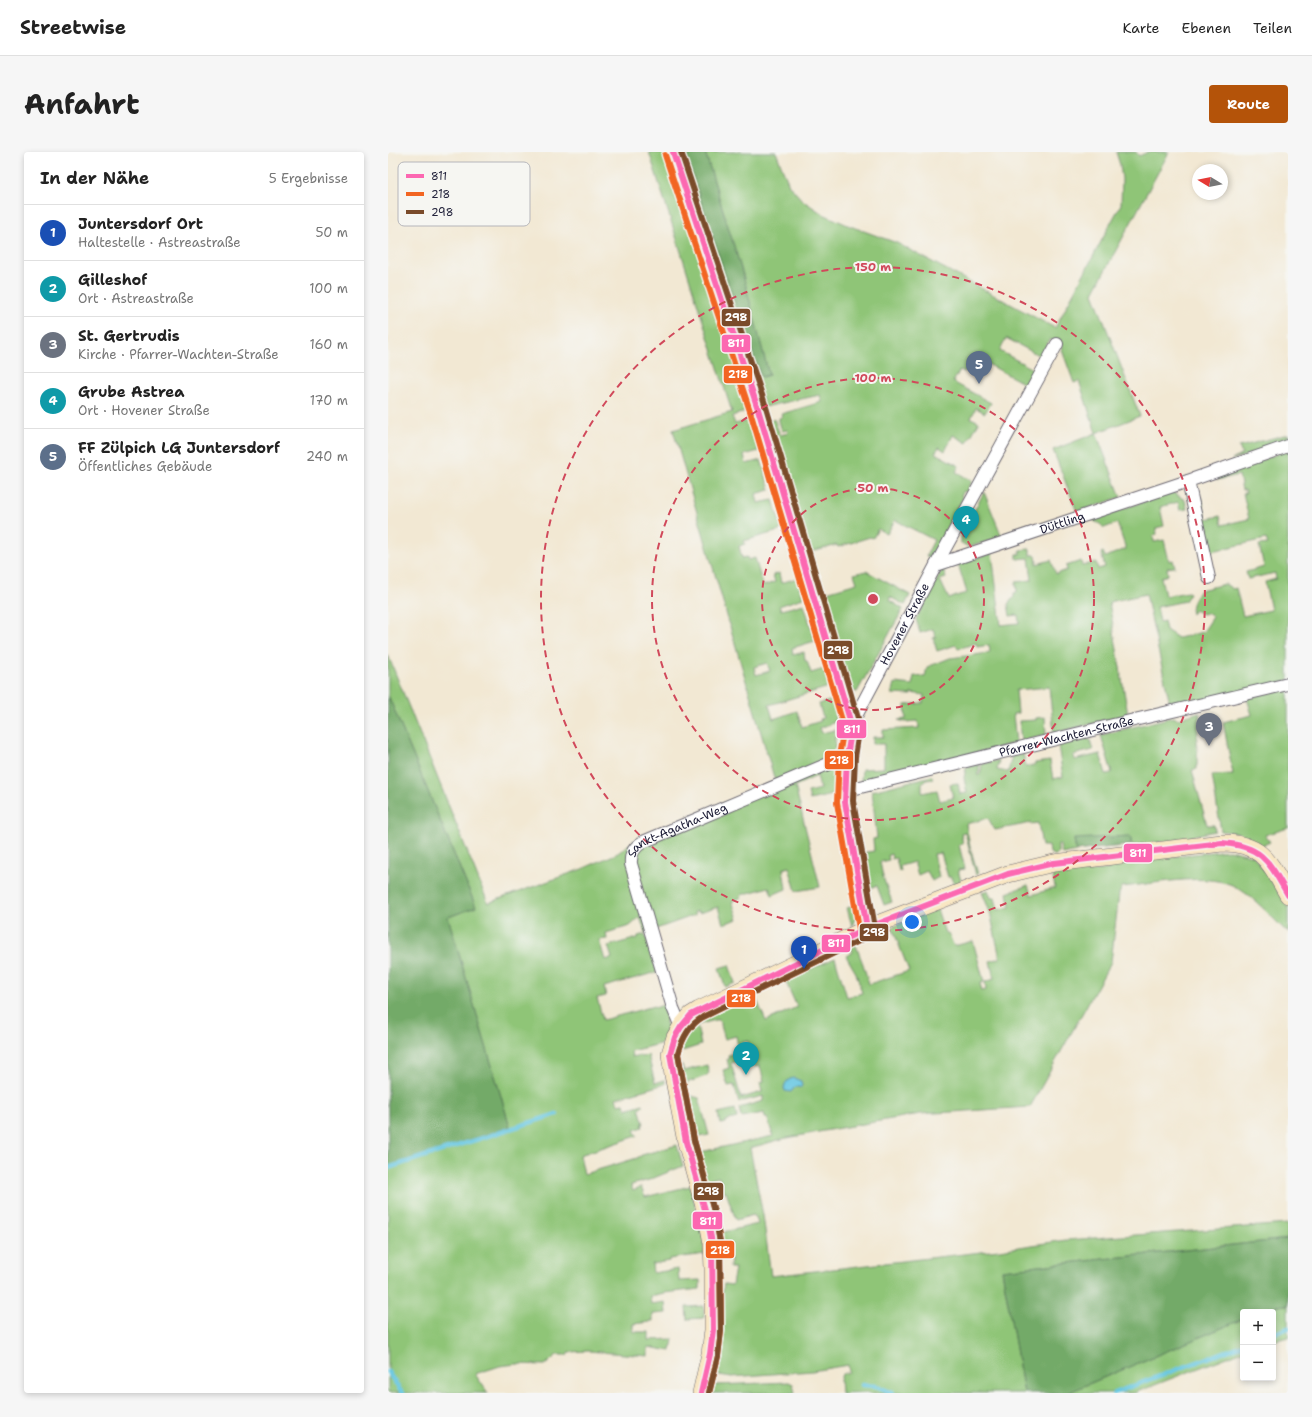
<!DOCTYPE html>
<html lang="de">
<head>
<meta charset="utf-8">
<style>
  :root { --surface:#fff; --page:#f6f6f6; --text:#222; --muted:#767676; --line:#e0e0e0; --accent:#b45309 }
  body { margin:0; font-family:"Shantell Sans",sans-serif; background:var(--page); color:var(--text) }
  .controls { position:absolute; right:12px; bottom:12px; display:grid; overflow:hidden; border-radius:4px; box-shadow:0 2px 6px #0003 }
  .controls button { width:36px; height:36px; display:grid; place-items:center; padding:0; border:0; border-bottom:1px solid var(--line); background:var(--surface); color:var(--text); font:20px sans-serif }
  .compass { position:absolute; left:804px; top:12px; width:36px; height:36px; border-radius:50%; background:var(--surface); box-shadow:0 2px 6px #0003; rotate:280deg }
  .you { position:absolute; left:524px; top:770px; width:14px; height:14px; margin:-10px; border:3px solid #fff; border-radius:50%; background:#1a73e8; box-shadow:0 0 0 6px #1a73e833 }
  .badge { display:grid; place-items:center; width:26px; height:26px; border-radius:50%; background:var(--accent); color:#fff; font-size:13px; font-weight:700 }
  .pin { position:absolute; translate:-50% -33px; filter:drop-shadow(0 1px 2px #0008) }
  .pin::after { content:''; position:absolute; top:21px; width:14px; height:12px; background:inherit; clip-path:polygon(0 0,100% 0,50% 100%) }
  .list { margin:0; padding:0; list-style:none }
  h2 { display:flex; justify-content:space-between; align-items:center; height:52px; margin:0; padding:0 16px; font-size:17px }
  h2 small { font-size:13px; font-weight:400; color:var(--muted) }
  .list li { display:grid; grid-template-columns:26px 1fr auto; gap:12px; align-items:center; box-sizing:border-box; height:56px; padding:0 16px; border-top:1px solid var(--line) }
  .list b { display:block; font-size:15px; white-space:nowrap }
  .list p { margin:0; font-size:13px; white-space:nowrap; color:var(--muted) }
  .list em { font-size:13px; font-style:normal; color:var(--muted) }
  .map { position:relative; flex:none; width:900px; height:1241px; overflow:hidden; border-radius:4px }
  header { display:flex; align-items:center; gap:24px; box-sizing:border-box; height:56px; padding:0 20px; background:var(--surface); border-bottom:1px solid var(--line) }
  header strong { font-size:19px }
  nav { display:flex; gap:22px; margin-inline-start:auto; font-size:14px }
  .intro { display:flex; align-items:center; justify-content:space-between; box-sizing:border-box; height:96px; padding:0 24px }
  h1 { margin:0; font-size:28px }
  .button { padding:10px 18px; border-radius:4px; background:var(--accent); color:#fff; font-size:14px; font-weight:700 }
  main { display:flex; gap:24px; padding:0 24px }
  aside { flex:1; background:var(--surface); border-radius:4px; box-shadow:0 2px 6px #0003 }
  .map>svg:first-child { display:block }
</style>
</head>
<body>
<header>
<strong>Streetwise</strong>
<nav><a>Karte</a><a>Ebenen</a><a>Teilen</a></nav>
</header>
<div class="intro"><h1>Anfahrt</h1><a class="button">Route</a></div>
<main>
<aside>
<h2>In der Nähe<small>5 Ergebnisse</small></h2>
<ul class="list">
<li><span class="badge" style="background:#1a4fb4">1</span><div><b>Juntersdorf Ort</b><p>Haltestelle · Astreastraße</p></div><em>50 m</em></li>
<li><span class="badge" style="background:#0f9aa8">2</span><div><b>Gilleshof</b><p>Ort · Astreastraße</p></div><em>100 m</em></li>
<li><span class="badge" style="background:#6b7280">3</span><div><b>St. Gertrudis</b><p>Kirche · Pfarrer-Wachten-Straße</p></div><em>160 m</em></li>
<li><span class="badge" style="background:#0f9aa8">4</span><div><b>Grube Astrea</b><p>Ort · Hovener Straße</p></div><em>170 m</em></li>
<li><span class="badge" style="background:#5c6f8a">5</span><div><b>FF Zülpich LG Juntersdorf</b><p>Öffentliches Gebäude</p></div><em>240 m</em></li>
</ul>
</aside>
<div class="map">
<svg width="900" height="1241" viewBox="0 0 900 1241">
  <rect width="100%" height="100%" fill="#f6f6f2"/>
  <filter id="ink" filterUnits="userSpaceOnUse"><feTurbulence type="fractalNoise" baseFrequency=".025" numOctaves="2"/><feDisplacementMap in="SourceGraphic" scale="8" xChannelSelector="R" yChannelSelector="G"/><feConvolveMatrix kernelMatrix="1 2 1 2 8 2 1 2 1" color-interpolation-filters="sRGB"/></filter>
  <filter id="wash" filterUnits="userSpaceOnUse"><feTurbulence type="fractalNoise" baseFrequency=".012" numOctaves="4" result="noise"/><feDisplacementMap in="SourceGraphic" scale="16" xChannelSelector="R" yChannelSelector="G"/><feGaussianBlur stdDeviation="0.9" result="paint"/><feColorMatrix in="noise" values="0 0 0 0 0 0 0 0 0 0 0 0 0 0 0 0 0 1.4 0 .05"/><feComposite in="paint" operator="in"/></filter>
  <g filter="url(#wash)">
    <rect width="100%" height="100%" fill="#f2e8d3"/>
    <path fill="#8fc577" stroke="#587459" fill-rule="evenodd" d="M261,0h17l54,159 32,99 -20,6 3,8 15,-4 9,31 -15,4 2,9 15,-4 9,30 -14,4 2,9 15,-3 9,30 -38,11 1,3 -6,2 3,12 5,-1 1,3 7,-2 8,28 12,-4 -2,-7 6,-2 2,10 16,-5 6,20 -24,8 2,4 23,-6 11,37 -23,7 1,7 11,-3 1,9h2l4,12 13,-4 5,18 -60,18 4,14 24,-8 5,16 19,-6 -1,-2 3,-1 -4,-14 17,-5 -1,23 -15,6 2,5 12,-3 1,3v35l2,26 -27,6 -2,-8 12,-3 -3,-13 -22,10 25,101 -24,4 -7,-24 -6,2 3,20 -14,6 -3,-8 -28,8 1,2 -10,4 6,18 -15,5 -5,-17 -19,6 -1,-2 -4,1 1,3 -50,18 -5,-16 -10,9 -24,7 1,6 -8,1 6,20 7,-2 -4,-12 30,-8v-2l7,-2 12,38 -53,15 2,9 -9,2 6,22 51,-14 1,2 11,-4 4,11v4l-4,1v4l5,3 -8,16 -32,8 1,6 8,-2v2l8,-2 7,28 10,-3v4l-49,14 2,6 6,-1 2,6 17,-5v2l-4,2 5,16h-2l1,3 -9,3 3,6 -57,19 4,19 53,-16 5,-3 35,-10 6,21 -34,14 -18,5 2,6 8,-4 4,10 45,-11 15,55v13l-36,5v2l-17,3 1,9 25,-4 1,12 21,-1v9l-36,4 -14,3 1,8 14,-2 1,11 -13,1v7h-3v1l-17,2v8h16v8l24,-1 -2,12 -23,-4v9l-60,-5 -18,1h-2l-1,3h-10l-12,10 -29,-1 -16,2 -25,8 13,19h-100v-226l122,-40 -62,-210 28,-10 -88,-212v-40l100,248 94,-34 36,-16 13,-10 144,-62 -102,-351 59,-18zM379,511l3,8 -14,4 -2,-8z
      M292,0h5l40,122 37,103 7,-2 -26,-100 -38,-123h71l13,33 13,15 21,14 27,12 47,17 158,85 66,-124 1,-25 -2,-14 -4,-13h20l3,4 9,-4h21l-76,141 47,123 -44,17 25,64 -44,15 -24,-62 43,-17 -17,-52 -5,2 -12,-33 1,-3 -13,-8 -10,17 -34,-18 -6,13 33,18 -8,15 -52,-28 -8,16 -5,-2 -7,12 38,21 -6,10 -9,-5 -5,10 8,4 -12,21 -14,-8 -8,16 -6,-4 -4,6 24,13 -3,6 16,9 -5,11 -3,-1 -3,5 2,2 -33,60 -4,-2 8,-16 -39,-20 -8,14 -9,-5 -5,9 -3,-1 -32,10 -1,-2 -29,8 -40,-132 6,-2 6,16 8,-2 -1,-3 -5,1 -3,-10v-3l3,-1 -1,-3 41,-12 -2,-7 -56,12 -25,-80z
      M900,282v8l-56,18 10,-6 -3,-7z
      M900,298v231l-117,28 -25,-115 -37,8 19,113 -74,18 -5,-46 -33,3 2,23 -5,1 3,29 -155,38 1,-12 22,-1v-24h-11v-7h10v-7l36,-2 -1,-7 -13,1 -7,-2 8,-1 -1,-14 18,-2 1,-8 -13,-2v2l-19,-1 3,-11 17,2 2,-9 11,1 2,-10 23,-9 40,-5 -1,-8 -12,2 -1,-4 -18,6 -2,-4 -19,6 -4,-13 3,-1 -3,-8 -13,4 -4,-14 26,-49 2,1 2,7 -6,2 9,19 10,-4 8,-2 -9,-29 34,-11 9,72 18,-2 -1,-8 -8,1 -2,-12 6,-7v-4l3,-1 -1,-10 16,-2 -3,-22 -12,1v-5h3v-4l10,-1v6h6l1,9 14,-4 5,14 11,-4 -1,-4 15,-5 1,5 14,-4 2,7 7,-2 -4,-14 2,-1 2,5 21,-8 -9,-26 -13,5 -4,-4 -6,-3 -1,-2 79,-27 13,8 2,9 -7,1 -2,-8 -18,5 4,19 -8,2 1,6 -4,2 1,6 10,-2 5,21 4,-1 2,7 -8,1 1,7 -7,2 4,19 23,-4 2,1 -5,8 -28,6 3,15 4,-1 2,9 12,8 25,-6 10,-15 -6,-4 -5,1 -7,-4 -3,4c-3,-9 3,-16 8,-24l25,-6 8,5 3,-1 7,28 28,-6 -6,-28 11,-3 -1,-6 -27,6 -2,-7 18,-5 -5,-22 9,-1 -2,-5 -58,13 -11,-53 5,-1 4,21 14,-3 2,9 27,-6 -6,-26h3l-1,-3h-3l-3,-15 -22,5 -1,-3z
      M596,340l18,45 -33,10 -8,-4v-7z
      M478,419l44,24 -5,10 -15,-8 -1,3 14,9 -46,83 -8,-1 -29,-95 10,-5 27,-8 -3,-9z
      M900,536v140l-23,7 5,7 -9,4 -19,-8 -1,-3 -2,-2 -18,-2 -9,-56 21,-1 -10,-52 29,-7 -5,-17z
      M811,560l1,6 -3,19v32l-5,1 15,55h7l1,6 -19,4 -10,4 -54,6 -2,-9 -56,4 2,11 -13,3 -2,-3 -1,-7h-2v8l-2,3h-3l-3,-2 -1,-7h-7l-4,-23 -7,1v-1l-36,7 -7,-12 -22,6 4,23 8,27 -2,1 -11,-43 -4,1 2,11 -4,1 6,24 -7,1 3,11 -7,4 -3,-8h-3l-7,-24 -7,1 5,23 -7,4 -5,-10 -9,4 -4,-13 -14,4 1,5h-2l-3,-13 -4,1 -1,-5 -3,1 1,5 -9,2 3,15 9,25 -8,3 -7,-19 -9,2 -4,-16 2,-3h-1l-3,-16 12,-2 -1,-12 4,-1 -5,-47 60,-15 1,3 -7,1 -4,4v9l15,-3 3,11 13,-3 -3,-14 8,-1 2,11 7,-1 -3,-15 2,-10 13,-4v7l-2,4h2l2,-4 1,-7 17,-4 -2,10 11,2 4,-16 11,-2 3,13 9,-2v-2l15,-2 3,18 10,-2 -5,-32 28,-7 4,2 3,10 -20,5 1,5 26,-6 6,20 6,-1 -11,-38 72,-18 5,2z
      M657,565l1,18 -25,6 -2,-20 17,-1v-2z
      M841,698l25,6 34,50v27c-17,-16 -35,-38 -56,-48 -29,-12 -79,-1 -110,2l-3,7 -8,68 -81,145 -110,7 -91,16 -47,9 -32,9 13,67 8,61 228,-26 67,-10 222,-16v15l-286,31 22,123h-155l-1,-1 -27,1 -1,-13 2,-6 7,-2 -1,-7 -36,6 -80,6 -13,-2 -4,-4c3,-13 5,-26 6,-40 1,-16 0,-32 3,-47l8,1 3,-17h-5l1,-10h-11l-1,-25 39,-9 -2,-7h-2l-1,-2 -17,5 -10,-28 -9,2 -1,-3 7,-2 -4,-12 -12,3 4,16h-2l-13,-43 77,-17 -6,-19h-2l-1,-4 -23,4 -2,-9 24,-7v-5l-24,6 -5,-17 -6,1 -5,-16 6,-2 -2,-9h2l-1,-4 11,-3 -3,-16 -11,3 -6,-20 -22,6 4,20 -22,7c5,-12 13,-26 23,-34 15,-11 35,-15 52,-24l12,27 31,-14 -12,-27 50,-22 12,39 15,-4 -6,-20 -10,-17 7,-4 -2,-6 4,-3 8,21 6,20 40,-13 -17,-44 45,-18 8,24h3l6,13 19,-5 11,41 -4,1 2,8 4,-1 -1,-8 9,-3 -4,-18 10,-3 -10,-46 -8,-20 6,-2 3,8h4l3,12 12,-3 -3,-14 21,-8 3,10 24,-7 -3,-17 31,-4 1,5 25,-3 -1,-5zM360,889l7,26 5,-1 4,16 -4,1 2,9 -21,6 -10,-35 13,-4 -4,-16z
      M469,753v9l-5,12 -5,-18z
      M341,813l6,18 -10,4 -6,-19z
      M293,912l3,7 23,-6 2,8 -3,3 -23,8z
      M296,942l15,4 10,37 -16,3z
      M347,957l2,9 -11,3v2l-6,1 -2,-11z
      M900,1153v32l-15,4v-29h-14l17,-6z
      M316,1154v12l-17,1 -1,-12z
      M855,1167v32l-109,42h-67z
      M401,1230l4,2 2,9h-85l1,-5 5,-3z"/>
    <path fill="#73aa68" stroke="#4a6652" d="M297,0h20l38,123 26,100 -8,2 -36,-103z
      M0,543l88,212 -28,10 62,210 -122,40z
      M742,684l2,9 -56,6 -2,-12z
      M900,1087v66l-12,1 -17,6h-16v7l-176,74h-43l-22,-123z"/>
    <path fill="#64c6e2" stroke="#43748e" d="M406,926l7,3 1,5 -2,2 -1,-1h-4l-4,5 -6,-1 -1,-3c1,-6 4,-9 10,-10z"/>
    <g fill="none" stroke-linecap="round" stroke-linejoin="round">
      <path stroke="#64c6e2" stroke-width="4.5" d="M0,1016l169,-54
        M885,1182l15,-6
        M0,1220l14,21
        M474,1233l14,1 17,7
        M726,1241l129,-48"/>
    </g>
  </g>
  <g filter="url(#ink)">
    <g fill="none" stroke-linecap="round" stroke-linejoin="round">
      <defs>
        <g id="street">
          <path d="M285,0l85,257 94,318"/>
          <path d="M800,329l21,97"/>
          <path id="s1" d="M548,413l252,-84 100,-35"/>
          <path id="s2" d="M456,639l269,-66 175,-41"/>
          <path id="s3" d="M479,776l-22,-126 2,-46 5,-29 5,-13 79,-149 121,-221"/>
          <path id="s4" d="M293,875l-8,-19 -42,-144c-1,-10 3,-17 12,-22l204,-86"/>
        </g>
        <path id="secondary" d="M313,1241l9,-39 3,-24v-61l-1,-26 -5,-26 -21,-75 -13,-67 -3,-21 5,-17 6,-10 10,-12 8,-5 102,-49 66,-33 141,-54 46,-11 168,-20c42,0 48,21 66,52"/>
      </defs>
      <use href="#street" stroke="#6b6770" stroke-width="14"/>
      <use href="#secondary" stroke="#6b6770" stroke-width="18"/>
      <use href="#street" stroke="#fff" stroke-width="12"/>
      <use href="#secondary" stroke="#f9e7c3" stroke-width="17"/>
      <defs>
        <path id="bus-1" d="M285,0l85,257 94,318 -5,29 -2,46 22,126
          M313,1241l9,-39 3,-24 -1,-87 -5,-26 -21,-75 -16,-88 5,-17 6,-10 10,-12 176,-87 141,-54 46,-11 168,-20c41,3 47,19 66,52"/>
        <path id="bus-2" d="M277,3l85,256 94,316 -5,29 -2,47 22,126
          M321,1241l9,-37 3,-25 -1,-89 -5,-27 -21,-75 -16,-86c4,-15 11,-29 25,-37l168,-82"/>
        <path id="bus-3" d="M293,0l85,255 94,318 -5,32 -2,44 22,127 -1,5 -3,2 -168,82c-14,8 -21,22 -25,37l16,86 21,75 5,27 1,89 -3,25 -9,37"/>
      </defs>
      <use href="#bus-1" stroke="#f6f6f2" stroke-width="9"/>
      <use href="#bus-2" stroke="#f6f6f2" stroke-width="9"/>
      <use href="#bus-3" stroke="#f6f6f2" stroke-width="9"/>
      <use href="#bus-1" stroke="#fc67b1" stroke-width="6"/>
      <use href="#bus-2" stroke="#f26522" stroke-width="6"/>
      <use href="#bus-3" stroke="#7a4b2a" stroke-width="6"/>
    </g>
  </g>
  <g fill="none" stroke="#d1495b" stroke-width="2" stroke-dasharray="7 5">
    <circle cx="485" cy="447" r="111"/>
    <circle cx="485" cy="447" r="221"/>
    <circle cx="485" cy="447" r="332"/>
  </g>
  <g text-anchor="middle" stroke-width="4" stroke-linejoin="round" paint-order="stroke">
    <g font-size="12" fill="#22223b" stroke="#f6f6f2">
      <text dy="4" stroke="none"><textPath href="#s1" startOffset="133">Düttling</textPath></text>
      <text dy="4" stroke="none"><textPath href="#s3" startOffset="319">Hovener Straße</textPath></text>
      <text dy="4" stroke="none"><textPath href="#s2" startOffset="229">Pfarrer-Wachten-Straße</textPath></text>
      <text dy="4" stroke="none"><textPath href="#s4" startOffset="233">Sankt-Agatha-Weg</textPath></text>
    </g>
  </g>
  <rect x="10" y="10" width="132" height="64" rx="6" fill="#f6f6f2" stroke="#b6b6bb" stroke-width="1"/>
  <rect x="18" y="22" width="18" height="4" fill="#fc67b1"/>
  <rect x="18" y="40" width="18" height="4" fill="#f26522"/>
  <rect x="18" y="58" width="18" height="4" fill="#7a4b2a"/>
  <g font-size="11" fill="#22223b">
    <text x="43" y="28">811</text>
    <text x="43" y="46">218</text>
    <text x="43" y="64">298</text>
  </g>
  <circle cx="485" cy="447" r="6" fill="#d1495b" stroke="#f6f6f2" stroke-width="2"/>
  <g font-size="12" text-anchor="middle" font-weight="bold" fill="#d1495b" stroke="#f6f6f2" stroke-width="4" stroke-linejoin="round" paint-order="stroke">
    <text x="485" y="119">150 m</text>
    <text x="485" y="230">100 m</text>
    <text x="485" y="340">50 m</text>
  </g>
  <g stroke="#f6f6f2" stroke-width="1.5">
    <rect x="333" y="156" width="30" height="19" rx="4" fill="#7a4b2a"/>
    <rect x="333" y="182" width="30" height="19" rx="4" fill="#fc67b1"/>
    <rect x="335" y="213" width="30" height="19" rx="4" fill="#f26522"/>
    <rect x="435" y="488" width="30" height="20" rx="4" fill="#7a4b2a"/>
    <rect x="448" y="567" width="31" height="20" rx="4" fill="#fc67b1"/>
    <rect x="436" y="598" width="30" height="20" rx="4" fill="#f26522"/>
    <rect x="735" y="691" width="30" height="20" rx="4" fill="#fc67b1"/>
    <rect x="471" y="771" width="30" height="19" rx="4" fill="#7a4b2a"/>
    <rect x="433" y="782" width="30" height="19" rx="4" fill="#fc67b1"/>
    <rect x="338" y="837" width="30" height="19" rx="4" fill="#f26522"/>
    <rect x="305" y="1030" width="31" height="19" rx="4" fill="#7a4b2a"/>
    <rect x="304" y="1059" width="31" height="19" rx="4" fill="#fc67b1"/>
    <rect x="317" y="1088" width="30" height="19" rx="4" fill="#f26522"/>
  </g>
  <g font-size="11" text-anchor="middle" font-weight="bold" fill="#fff">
    <text x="348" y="169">298</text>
    <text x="348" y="195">811</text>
    <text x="350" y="226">218</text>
    <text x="450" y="502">298</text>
    <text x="464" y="581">811</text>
    <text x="451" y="612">218</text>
    <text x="750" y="705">811</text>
    <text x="486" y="784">298</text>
    <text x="448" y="795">811</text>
    <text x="353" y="850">218</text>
    <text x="320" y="1043">298</text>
    <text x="320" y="1073">811</text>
    <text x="332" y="1102">218</text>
  </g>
</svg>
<div class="controls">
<button>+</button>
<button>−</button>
</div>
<svg class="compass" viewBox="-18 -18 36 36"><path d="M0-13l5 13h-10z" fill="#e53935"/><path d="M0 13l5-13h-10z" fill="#767676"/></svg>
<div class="you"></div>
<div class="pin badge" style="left:416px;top:817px;background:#1a4fb4">1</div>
<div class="pin badge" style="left:358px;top:923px;background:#0f9aa8">2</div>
<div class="pin badge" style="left:821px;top:594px;background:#6b7280">3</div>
<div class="pin badge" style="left:578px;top:387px;background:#0f9aa8">4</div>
<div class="pin badge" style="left:591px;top:232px;background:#5c6f8a">5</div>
</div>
</main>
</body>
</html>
